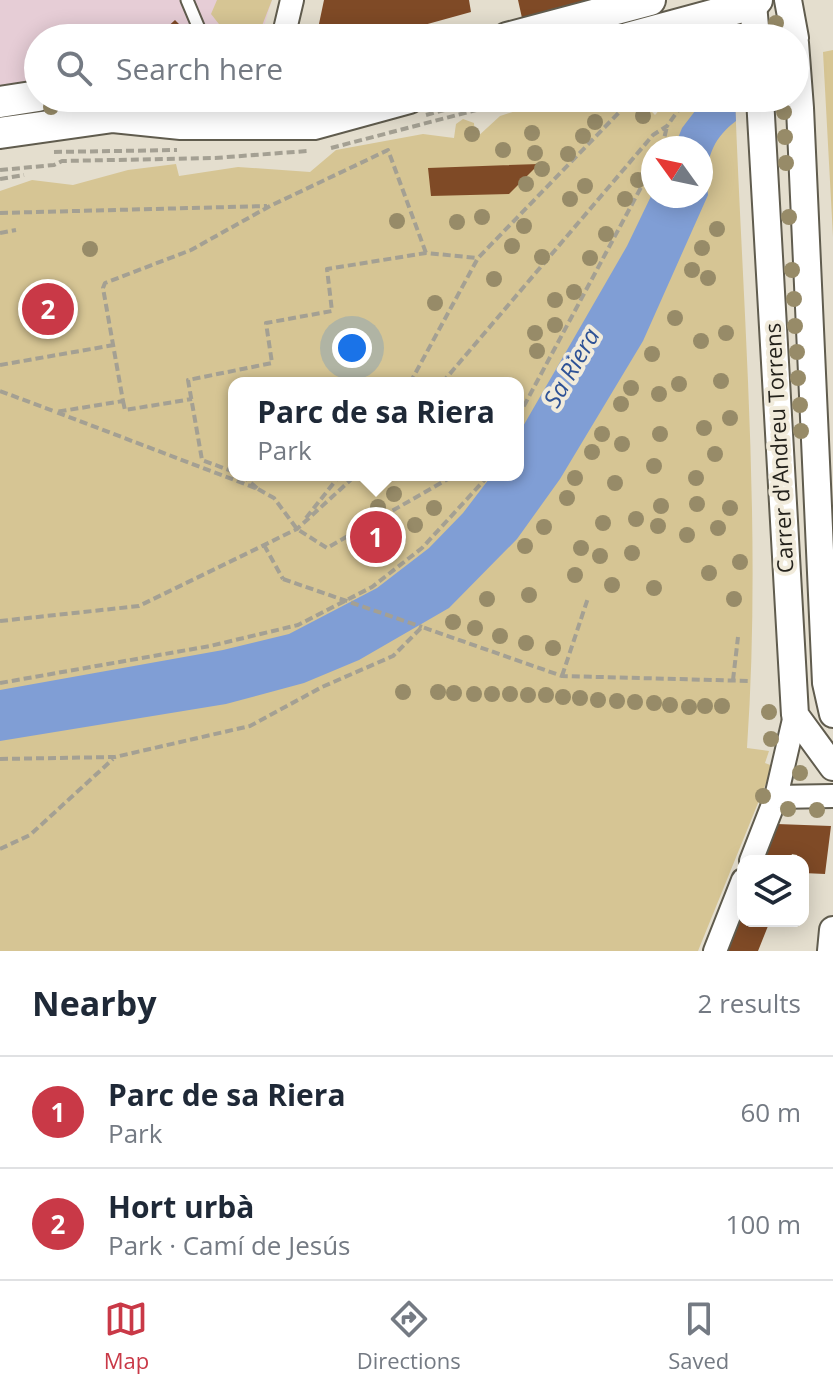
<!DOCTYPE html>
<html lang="en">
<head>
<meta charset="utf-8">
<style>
  :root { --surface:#fff; --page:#f6f6f7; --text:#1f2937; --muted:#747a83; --line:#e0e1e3; --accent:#c93947 }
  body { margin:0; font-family:"Open Sans",sans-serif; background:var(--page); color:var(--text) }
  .controls { position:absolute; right:24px; bottom:24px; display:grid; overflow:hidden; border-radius:16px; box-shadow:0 4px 20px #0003 }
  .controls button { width:72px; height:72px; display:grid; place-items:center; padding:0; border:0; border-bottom:2px solid var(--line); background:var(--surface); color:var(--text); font:40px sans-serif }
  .compass { position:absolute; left:641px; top:136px; width:72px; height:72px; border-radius:50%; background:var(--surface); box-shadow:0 4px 20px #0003; rotate:303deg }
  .you { position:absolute; left:352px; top:348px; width:28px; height:28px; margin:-20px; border:6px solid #fff; border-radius:50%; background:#1a73e8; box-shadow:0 0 0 12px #1a73e833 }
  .badge { display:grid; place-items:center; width:52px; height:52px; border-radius:50%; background:var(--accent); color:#fff; font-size:26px; font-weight:700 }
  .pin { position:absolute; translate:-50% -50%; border:4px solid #fff; box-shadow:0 2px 8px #0006 }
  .popup { position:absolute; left:228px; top:377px; width:296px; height:104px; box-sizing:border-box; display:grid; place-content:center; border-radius:16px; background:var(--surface); filter:drop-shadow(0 2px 6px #0005); font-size:26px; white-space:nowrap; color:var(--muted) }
  .popup b { font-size:30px; color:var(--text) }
  .popup::after { content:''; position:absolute; left:50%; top:100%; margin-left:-16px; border:16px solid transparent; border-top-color:var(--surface) }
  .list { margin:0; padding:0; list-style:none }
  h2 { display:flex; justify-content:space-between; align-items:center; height:104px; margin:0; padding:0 32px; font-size:34px }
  h2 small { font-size:26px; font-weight:400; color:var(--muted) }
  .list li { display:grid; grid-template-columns:52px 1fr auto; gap:24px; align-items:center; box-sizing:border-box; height:112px; padding:0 32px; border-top:2px solid var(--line) }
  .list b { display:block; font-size:30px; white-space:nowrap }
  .list p { margin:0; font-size:26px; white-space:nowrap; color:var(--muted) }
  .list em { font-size:26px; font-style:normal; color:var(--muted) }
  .icon { flex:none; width:44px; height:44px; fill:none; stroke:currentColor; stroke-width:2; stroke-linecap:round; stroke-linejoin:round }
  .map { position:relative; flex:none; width:833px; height:951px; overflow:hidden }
  .search { position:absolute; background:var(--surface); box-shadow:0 4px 20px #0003; left:24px; right:24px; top:24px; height:88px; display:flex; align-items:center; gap:20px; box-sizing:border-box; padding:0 28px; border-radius:44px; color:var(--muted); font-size:30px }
  .sheet { height:328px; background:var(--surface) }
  nav { display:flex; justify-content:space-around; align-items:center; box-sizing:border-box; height:112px; border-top:2px solid var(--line); background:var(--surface); font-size:22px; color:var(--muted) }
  nav a { display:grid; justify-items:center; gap:4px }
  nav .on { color:var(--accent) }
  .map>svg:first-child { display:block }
</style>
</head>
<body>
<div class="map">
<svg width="833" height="951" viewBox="0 0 833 951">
  <rect width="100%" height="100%" fill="#e4dece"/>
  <path fill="#e6cdd6" d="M0,0h272l-9,29 -7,9h-25l-4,-3 -9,3h-180v44l-38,6z"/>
  <path fill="#d6c594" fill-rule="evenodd" d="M217,0h55l-14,36c-27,7 -31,-2 -47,-22z
    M833,50v187l-10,-185z
    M555,98h84l16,17 15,-17h28l4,3 3,-3h30c8,217 27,433 12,650l22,3 -4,12 8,3 -75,185h-698v-760l32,-11 41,5 55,-15 48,-6 3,12 59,-9 72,5 26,-22 87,-16 31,4 2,-14 7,-5 11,4 1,16 25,-23zM653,148h48v48h-48zM234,383h284v92h-284z"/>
  <path fill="#809ed5" d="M705,98h30l1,23c-26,19 -32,44 -28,74l-65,146 -83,138 -43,60 -68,69 -90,52 -55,23 -78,21 -226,37v-51l223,-40 66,-16 88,-46 52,-40 34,-35 29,-38h26v-40l109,-189 26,-54v4h48v-48h-27l8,-20z"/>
  <path fill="#7f4a26" d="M324,0h145l2,12 -94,26h-61z
    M518,0h72v1l-68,17z
    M175,20l12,12 -6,6h-11l-7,-7z
    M539,164l-30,30 -78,2 -3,-28z
    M777,824l54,2 -6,48 -22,-1v-12l-6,-2v-4l-5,-1 -3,7h-27z
    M743,908v13h27l-12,30h-32z"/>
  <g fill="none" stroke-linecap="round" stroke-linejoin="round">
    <defs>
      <path id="service" d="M187,0l16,38"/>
      <path id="minor" d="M283,38l9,-38
        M776,797l57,-1
        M751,861l25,-64 19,-82
        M715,951l28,-71"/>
      <path id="tertiary" d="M788,0l7,38
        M753,4l3,34
        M795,43l5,65 26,575 7,31
        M760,98l35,617 38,52
        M831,951l2,-21"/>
      <path id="secondary" d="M507,38l143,-38
        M628,38l125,-34 4,-4
        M0,102l38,-6
        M222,113l39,-9 3,-6
        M0,133l113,-16 68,7h133l95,-26"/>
    </defs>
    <use href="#service" stroke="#605c4e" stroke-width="15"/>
    <use href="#minor" stroke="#605c4e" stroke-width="26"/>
    <use href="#tertiary" stroke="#605c4e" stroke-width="30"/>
    <use href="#secondary" stroke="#605c4e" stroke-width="34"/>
    <path stroke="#a4a093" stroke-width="4" stroke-dasharray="8 4" stroke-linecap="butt" d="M426,115l63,-17
      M331,148l191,-50
      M662,148l5,-22
      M54,152l123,-2
      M0,170l54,-5 8,-4 153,-3 92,-7
      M0,179l24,-4
      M0,213l267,-7
      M0,233l16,-3
      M0,365l114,-20
      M410,383l68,-125 155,-160
      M442,383l211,-248 14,-9 20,-28
      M0,391l56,21
      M123,401l2,9 67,-11
      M518,417l135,-252
      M234,472l-32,-12 -14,-80 84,-17 -6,-40 66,-12 -5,-42 99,-16 52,5
      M242,475l16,14 -202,-77 67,-11 -20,-113 2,-5 86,-33 79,-44 118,-56 38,103
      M258,489l16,9 23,31 30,19 128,-73
      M306,518l34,-43
      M264,545l19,34
      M0,621l139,-15 158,-77 59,-54
      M562,676l26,-78
      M733,680l5,-43
      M0,683l210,-37 88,-21 74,-38 50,-39 67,-73
      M0,759l115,-2 135,-31 72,-39 71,-31 29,-29 140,49 189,5
      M0,849l30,-14 83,-76"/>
    <use href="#service" stroke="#fff" stroke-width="11"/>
    <use href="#minor" stroke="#fff" stroke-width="22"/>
    <use href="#tertiary" stroke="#fff" stroke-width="26"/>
    <use href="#secondary" stroke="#fff" stroke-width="30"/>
    <path stroke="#a4a093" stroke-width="4" stroke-dasharray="8 4" stroke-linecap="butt" d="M283,579l139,48"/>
  </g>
  <g fill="#978b68">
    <circle cx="776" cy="23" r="8"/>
    <circle cx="51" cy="107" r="8"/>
    <circle cx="784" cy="112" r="8"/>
    <circle cx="643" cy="116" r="8"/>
    <circle cx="595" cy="122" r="8"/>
    <circle cx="532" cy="133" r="8"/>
    <circle cx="472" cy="134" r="8"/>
    <circle cx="583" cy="136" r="8"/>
    <circle cx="785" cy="137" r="8"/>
    <circle cx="503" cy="150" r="8"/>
    <circle cx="535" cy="153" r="8"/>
    <circle cx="568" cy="154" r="8"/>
    <circle cx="786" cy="163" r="8"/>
    <circle cx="542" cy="169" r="8"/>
    <circle cx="638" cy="180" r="8"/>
    <circle cx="526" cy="184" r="8"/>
    <circle cx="585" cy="186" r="8"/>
    <circle cx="570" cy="199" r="8"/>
    <circle cx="625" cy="199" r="8"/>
    <circle cx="482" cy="217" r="8"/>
    <circle cx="789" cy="217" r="8"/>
    <circle cx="397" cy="221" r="8"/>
    <circle cx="457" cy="222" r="8"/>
    <circle cx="524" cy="226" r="8"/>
    <circle cx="717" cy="229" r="8"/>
    <circle cx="606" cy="234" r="8"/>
    <circle cx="512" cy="246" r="8"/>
    <circle cx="702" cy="248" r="8"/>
    <circle cx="90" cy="249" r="8"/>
    <circle cx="542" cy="257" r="8"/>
    <circle cx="590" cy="258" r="8"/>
    <circle cx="692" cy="270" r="8"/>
    <circle cx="792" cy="270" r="8"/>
    <circle cx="708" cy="278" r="8"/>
    <circle cx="494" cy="279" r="8"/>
    <circle cx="574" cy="292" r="8"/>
    <circle cx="794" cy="299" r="8"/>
    <circle cx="555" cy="300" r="8"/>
    <circle cx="435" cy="303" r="8"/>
    <circle cx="675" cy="318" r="8"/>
    <circle cx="555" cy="325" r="8"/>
    <circle cx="795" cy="326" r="8"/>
    <circle cx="535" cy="333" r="8"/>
    <circle cx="726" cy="333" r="8"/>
    <circle cx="701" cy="341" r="8"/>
    <circle cx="537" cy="351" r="8"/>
    <circle cx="797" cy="352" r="8"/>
    <circle cx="652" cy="354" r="8"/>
    <circle cx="798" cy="378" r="8"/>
    <circle cx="721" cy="381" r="8"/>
    <circle cx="679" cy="384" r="8"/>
    <circle cx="631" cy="388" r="8"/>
    <circle cx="659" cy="394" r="8"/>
    <circle cx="621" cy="404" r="8"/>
    <circle cx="800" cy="405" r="8"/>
    <circle cx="730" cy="418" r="8"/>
    <circle cx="704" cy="428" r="8"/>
    <circle cx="801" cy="431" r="8"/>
    <circle cx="602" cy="434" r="8"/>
    <circle cx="660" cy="434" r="8"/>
    <circle cx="622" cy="444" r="8"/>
    <circle cx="592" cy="452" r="8"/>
    <circle cx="715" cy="454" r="8"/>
    <circle cx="654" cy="466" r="8"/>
    <circle cx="575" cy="478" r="8"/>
    <circle cx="696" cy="478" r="8"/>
    <circle cx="615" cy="483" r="8"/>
    <circle cx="394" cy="494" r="8"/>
    <circle cx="567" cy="498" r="8"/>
    <circle cx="697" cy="504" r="8"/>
    <circle cx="661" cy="506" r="8"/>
    <circle cx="378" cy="507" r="8"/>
    <circle cx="434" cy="508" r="8"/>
    <circle cx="730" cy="508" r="8"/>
    <circle cx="636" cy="519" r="8"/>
    <circle cx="603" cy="523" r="8"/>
    <circle cx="415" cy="525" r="8"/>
    <circle cx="658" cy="526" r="8"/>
    <circle cx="544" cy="527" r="8"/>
    <circle cx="718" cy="528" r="8"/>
    <circle cx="687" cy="535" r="8"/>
    <circle cx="398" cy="539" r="8"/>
    <circle cx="525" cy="546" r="8"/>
    <circle cx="581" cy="548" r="8"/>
    <circle cx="377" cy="550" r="8"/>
    <circle cx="632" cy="553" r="8"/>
    <circle cx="600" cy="556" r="8"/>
    <circle cx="740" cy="562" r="8"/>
    <circle cx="709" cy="573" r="8"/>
    <circle cx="575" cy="575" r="8"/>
    <circle cx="612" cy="585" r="8"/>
    <circle cx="654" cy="588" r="8"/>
    <circle cx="529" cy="595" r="8"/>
    <circle cx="487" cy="599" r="8"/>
    <circle cx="734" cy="599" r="8"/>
    <circle cx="453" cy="622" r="8"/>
    <circle cx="475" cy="628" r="8"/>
    <circle cx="500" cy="636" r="8"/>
    <circle cx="526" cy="643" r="8"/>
    <circle cx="553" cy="648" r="8"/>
    <circle cx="403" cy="692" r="8"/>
    <circle cx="438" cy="692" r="8"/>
    <circle cx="454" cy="693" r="8"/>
    <circle cx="474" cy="694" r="8"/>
    <circle cx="492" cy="694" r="8"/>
    <circle cx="510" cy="694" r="8"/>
    <circle cx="528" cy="695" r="8"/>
    <circle cx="546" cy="695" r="8"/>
    <circle cx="563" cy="697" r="8"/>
    <circle cx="580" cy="698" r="8"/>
    <circle cx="598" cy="700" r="8"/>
    <circle cx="617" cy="701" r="8"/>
    <circle cx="635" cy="702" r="8"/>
    <circle cx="654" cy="703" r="8"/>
    <circle cx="670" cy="705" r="8"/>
    <circle cx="705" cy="706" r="8"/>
    <circle cx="722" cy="706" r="8"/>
    <circle cx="689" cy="707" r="8"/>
    <circle cx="769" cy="712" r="8"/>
    <circle cx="771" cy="739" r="8"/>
    <circle cx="800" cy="773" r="8"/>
    <circle cx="763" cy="796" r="8"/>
    <circle cx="788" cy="809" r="8"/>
    <circle cx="817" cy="810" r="8"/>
  </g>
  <g text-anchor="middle" stroke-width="8" stroke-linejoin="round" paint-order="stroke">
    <g font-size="22" fill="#24221c" stroke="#f1ebdb">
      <text transform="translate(779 448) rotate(-93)" y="8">Carrer d'Andreu Torrens</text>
    </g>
    <g font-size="24" font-style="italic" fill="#2e5296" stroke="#f1ebdb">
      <text transform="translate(572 368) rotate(-60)" y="8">Sa Riera</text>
    </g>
  </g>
</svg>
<div class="controls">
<button><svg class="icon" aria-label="layers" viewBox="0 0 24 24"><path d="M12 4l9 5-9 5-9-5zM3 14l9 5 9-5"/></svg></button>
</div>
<svg class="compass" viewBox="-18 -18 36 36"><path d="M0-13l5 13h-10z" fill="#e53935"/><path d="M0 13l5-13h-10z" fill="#747a83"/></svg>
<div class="you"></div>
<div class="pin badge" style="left:376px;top:537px">1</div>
<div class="popup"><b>Parc de sa Riera</b>Park</div>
<div class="pin badge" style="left:48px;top:309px">2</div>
<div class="search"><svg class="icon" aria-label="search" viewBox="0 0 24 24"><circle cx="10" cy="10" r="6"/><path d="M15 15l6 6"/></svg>Search here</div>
</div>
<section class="sheet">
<h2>Nearby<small>2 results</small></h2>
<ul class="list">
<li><span class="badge">1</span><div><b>Parc de sa Riera</b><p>Park</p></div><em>60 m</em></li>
<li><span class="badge">2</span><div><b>Hort urbà</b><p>Park · Camí de Jesús</p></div><em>100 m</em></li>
</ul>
</section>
<nav>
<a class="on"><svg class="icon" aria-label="map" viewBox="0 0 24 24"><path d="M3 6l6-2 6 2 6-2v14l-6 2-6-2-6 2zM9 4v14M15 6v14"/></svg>Map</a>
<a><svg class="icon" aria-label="directions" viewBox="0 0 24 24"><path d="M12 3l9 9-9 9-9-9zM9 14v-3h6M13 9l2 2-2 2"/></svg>Directions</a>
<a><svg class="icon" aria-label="saved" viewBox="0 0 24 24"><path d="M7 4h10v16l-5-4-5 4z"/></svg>Saved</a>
</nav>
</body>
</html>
